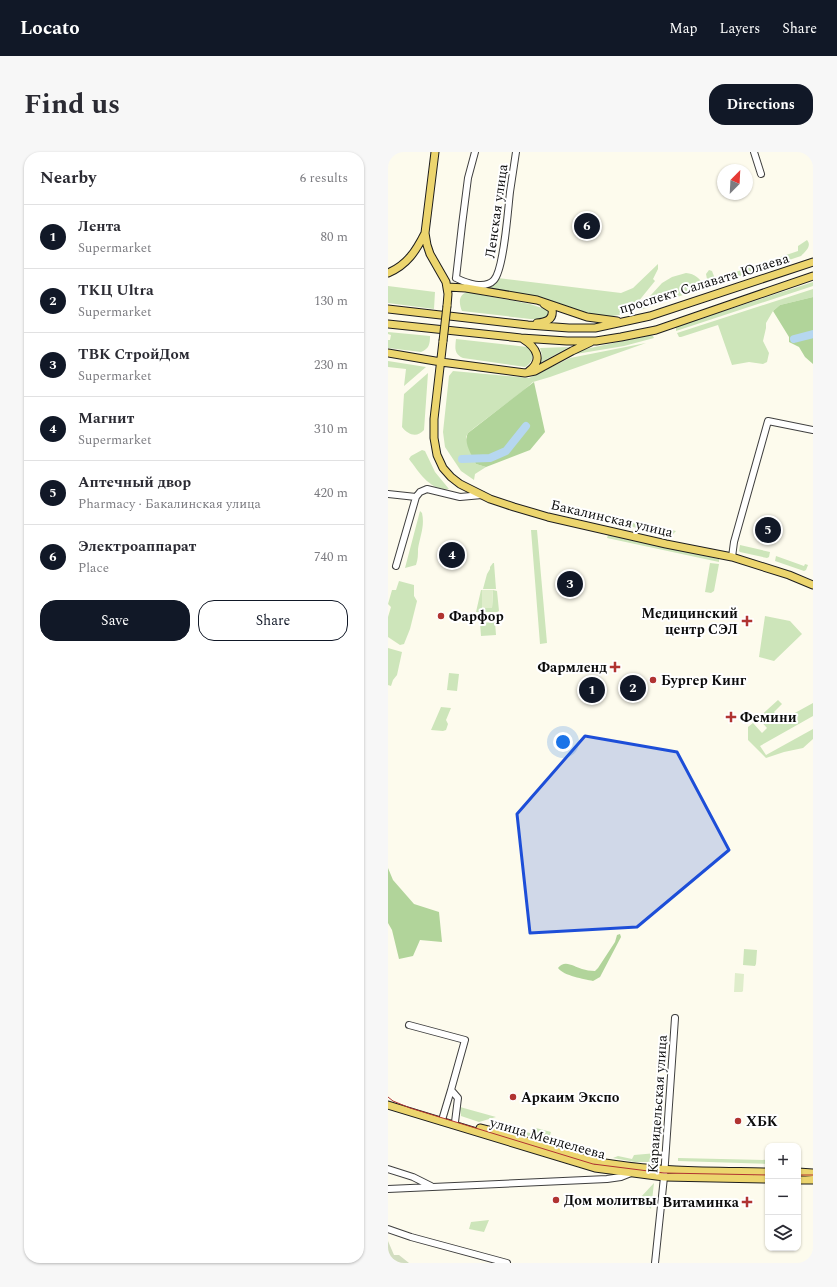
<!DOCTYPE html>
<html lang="en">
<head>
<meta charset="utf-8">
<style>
  :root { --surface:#fff; --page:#f7f7f7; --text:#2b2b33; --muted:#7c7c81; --line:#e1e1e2; --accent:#111827 }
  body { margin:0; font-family:Spectral,serif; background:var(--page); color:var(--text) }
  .controls { position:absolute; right:12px; bottom:12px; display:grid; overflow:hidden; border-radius:8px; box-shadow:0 1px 3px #0004 }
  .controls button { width:36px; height:36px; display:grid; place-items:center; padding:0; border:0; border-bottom:1px solid var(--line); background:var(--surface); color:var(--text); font:20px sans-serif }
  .compass { position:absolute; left:329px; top:12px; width:36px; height:36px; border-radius:50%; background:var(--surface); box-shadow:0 1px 3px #0004; rotate:24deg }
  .you { position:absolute; left:175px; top:590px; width:14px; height:14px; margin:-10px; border:3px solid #fff; border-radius:50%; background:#1a73e8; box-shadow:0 0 0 6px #1a73e833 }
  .badge { display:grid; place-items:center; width:26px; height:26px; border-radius:50%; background:var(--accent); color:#fff; font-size:13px; font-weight:700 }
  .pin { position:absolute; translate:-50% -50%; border:2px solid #fff; box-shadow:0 1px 4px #0006 }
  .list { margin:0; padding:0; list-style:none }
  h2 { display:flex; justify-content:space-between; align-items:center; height:52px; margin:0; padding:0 16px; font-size:17px }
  h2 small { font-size:13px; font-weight:400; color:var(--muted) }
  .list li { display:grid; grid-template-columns:26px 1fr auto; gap:12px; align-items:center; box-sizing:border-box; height:64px; padding:0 16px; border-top:1px solid var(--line) }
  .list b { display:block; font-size:15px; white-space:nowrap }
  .list p { margin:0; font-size:13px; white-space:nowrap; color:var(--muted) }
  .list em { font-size:13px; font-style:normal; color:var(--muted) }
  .actions { display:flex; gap:8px; padding:12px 16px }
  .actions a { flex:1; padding:9px 0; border:1px solid var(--accent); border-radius:16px; text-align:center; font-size:14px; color:var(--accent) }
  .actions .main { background:var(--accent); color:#fff }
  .icon { flex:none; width:22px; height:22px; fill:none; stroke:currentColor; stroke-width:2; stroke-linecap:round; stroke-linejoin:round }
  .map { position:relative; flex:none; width:425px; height:1111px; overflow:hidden; border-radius:16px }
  header { display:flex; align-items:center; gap:24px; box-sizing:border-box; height:56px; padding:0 20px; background:var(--accent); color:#fff }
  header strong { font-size:19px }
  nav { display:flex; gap:22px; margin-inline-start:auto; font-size:14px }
  .intro { display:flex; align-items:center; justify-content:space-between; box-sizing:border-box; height:96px; padding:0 24px }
  h1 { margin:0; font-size:28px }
  .button { padding:10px 18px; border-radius:16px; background:var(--accent); color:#fff; font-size:14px; font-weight:700 }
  main { display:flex; gap:24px; padding:0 24px }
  aside { flex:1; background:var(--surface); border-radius:16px; box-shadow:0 1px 3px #0004 }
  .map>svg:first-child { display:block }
</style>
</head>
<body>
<header>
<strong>Locato</strong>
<nav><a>Map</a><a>Layers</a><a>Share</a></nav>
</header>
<div class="intro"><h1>Find us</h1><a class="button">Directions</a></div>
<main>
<aside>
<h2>Nearby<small>6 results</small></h2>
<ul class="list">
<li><span class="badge">1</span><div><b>Лента</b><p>Supermarket</p></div><em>80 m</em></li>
<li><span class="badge">2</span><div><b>ТКЦ Ultra</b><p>Supermarket</p></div><em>130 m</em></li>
<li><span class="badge">3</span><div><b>ТВК СтройДом</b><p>Supermarket</p></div><em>230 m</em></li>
<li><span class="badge">4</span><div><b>Магнит</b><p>Supermarket</p></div><em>310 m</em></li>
<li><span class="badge">5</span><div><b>Аптечный двор</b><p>Pharmacy · Бакалинская улица</p></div><em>420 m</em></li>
<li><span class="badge">6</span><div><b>Электроаппарат</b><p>Place</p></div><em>740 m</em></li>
</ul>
<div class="actions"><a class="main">Save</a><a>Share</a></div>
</aside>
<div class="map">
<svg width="425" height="1111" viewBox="0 0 425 1111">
  <rect width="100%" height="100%" fill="#fdfbed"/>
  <path fill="#cde5ba" d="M419,88c5,6 -1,11 -6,16l-81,27 -13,-4 -1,-5 3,-4 3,1 3,8 83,-28v-5z
    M270,112v5l-5,10 2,2 -26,32 -27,5 -14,-2 -51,-18 -58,-12 19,-8 123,15 12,-5z
    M298,121c9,1 14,5 18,13l-1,2 -63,22 -1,-1 1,-2 22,-24 10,-6z
    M425,130v4l-137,45v-4l2,-1z
    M0,134l47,6 -1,17 -46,-6z
    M425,137v8l-33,8 -7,6 -7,12v5l-3,13 6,12 -2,9 -4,2 -14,-2 -17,3 -14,-40 -37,12h-2l-2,-4z
    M79,140l63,12 18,6 2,3 -2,5 -9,2 -77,-9c-3,-7 -4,-16 5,-19z
    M0,180l42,4c0,8 -1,13 -9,16l-33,-4v-8h2l1,-5 -3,-1z
    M263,183l2,1 1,2 -30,8 -54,9 11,-5z
    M68,187l71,8c8,5 7,15 -2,20l-62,-9c-9,-4 -8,-10 -7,-19z
    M258,191l-96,34 -17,5 -9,8 -50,38 -6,5 -2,4 10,27 10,3 -11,7 -1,6 -13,-9 -16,-24 -2,-15 6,-56 4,-5 76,7 41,-20z
    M181,195l-29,16 2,-8 -2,-7z
    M0,209l38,6 -22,19 2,-17 -18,-2z
    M40,221l-4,57c-7,8 -16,5 -22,-3l2,-33z
    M34,298l3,1 10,21 14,17c-19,2 -30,-17 -40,-30l2,-3z
    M32,359l2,2c3,13 -2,23 -4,36 0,6 0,10 -2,16l-11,3z
    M207,362l81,17 -4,4 -73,-15c-4,-1 -4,-3 -4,-6z
    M143,378h6l10,113 -7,1z
    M220,383l111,24v3l-112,-24z
    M352,393l30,7 -1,5 -2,1 -27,-6 -1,-1z
    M388,404l28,10 1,-2 3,1 -2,5 -2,1 -29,-10z
    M105,411h1l2,26h-13l4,-15 3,-5v-2z
    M322,411l9,1 -5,27 -3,2 -6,-1z
    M11,429l15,4v11l3,5 -7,28 -6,15 -4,1 -12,-8v-20l3,-10 -3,-3 4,-14h4z
    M93,438h1v18h10l1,-18 4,1 2,20 -2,1h-21z
    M377,464l25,5 12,13 -28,27 -15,-4z
    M107,470l1,13 -15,1 -1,-13z
    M0,496l14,4 -5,23 -4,5 -2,6 -3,-1z
    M61,521l10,1 -2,17 -10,-1z
    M390,548l4,4 -8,8 8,8 31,-17v13l-53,30 6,9 47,-26v10l-10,9 -19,4 -18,6 -18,-18v-13l5,-4 9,10 5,-5 -9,-10z
    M53,555l10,1 -5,12 2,4 -2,6 -3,1 -12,-1z
    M356,797l13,1 -1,14 -1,2 -12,-1z
    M72,955l36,10 -17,5 -18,-6z
    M108,974h6l32,8 2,-6 15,4 -3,10z
    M269,1001l-1,8 -1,1h-20l-22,-4 5,-2 14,3 2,-4z
    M290,1006l90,2v4l-90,-3z
    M266,1031l-3,26 -11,-11z
    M101,1068l-5,12 -15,-3 2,-7z"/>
  <path fill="#b1d49a" d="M425,145v67l-8,-7 -6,-10 -10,-5v-5l-16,-26 7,-6z
    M146,230l11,50 -15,18 -44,17 -10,-3c-4,-9 -13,-21 -8,-31z
    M0,716l5,12 21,24 25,8 3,30 -22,-2 -7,16 -14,3 -7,-29 -4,-7z
    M232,782l1,3 -21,40 -7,4c-9,-2 -29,-5 -35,-13 7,-9 16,-1 24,1 4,1 8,2 13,2l3,-3 17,-26 2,-7z"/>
  <path fill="#d2ddc0" d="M0,1089l6,14h5l10,8h-21z"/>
  <path fill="#dfedcb" d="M94,438h11l-1,18h-10z
    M347,821l9,1 -1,17 -1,1h-8z"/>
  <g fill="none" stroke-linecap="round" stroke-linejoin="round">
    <path stroke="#b6d7f0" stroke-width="8" d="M406,187l19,-5
      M74,307l28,-1 16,-7 20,-25"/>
    <defs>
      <path id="minor" d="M366,0l7,22
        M68,126c10,5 29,12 38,2 10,-11 14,-71 16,-88 2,-13 4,-27 6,-40
        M68,126l6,-53 6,-47 7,-26
        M0,342l28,3
        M344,405l2,-15 34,-121 45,9
        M8,414l20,-69 4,-5 7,-3 33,8 22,-2
        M21,873l56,15 -14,50 7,8 -3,24
        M54,968l9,-30
        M0,1017l25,8 18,9
        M0,1037l219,-10 14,-2 10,-4
        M0,1077l23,8 96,26
        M267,1111l9,-86 11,-159"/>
      <path id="major" d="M47,0l-10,81 2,12 3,9 16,28 2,12 -1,12
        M0,121c19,-8 28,-22 37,-40
        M59,135l19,1 71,12 50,17 30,4
        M0,157l140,16 41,3h26l55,-12 163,-54
        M149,171c9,-1 17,-3 15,-14l-8,-5
        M0,172l133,14 46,3h29l25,-4 35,-7 157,-54
        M135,187c13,8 21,21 6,32
        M55,189l-9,78v19l3,17 6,13 8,9 9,7 30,15 24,8 34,10 118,27 66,13 57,18 24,10
        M0,201l53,9 84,11 10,-2 37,-20 19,-9
        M0,953l207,63 69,9 104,2
        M92,976c44,10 87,29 132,36 52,8 104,7 156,8
        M410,1020l15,1
        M410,1028h15"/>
    </defs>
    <use href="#minor" stroke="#3f3f3f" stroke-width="8"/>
    <use href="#major" stroke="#1d1d1d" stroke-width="9"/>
    <use href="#minor" stroke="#fff" stroke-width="6"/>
    <use href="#major" stroke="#ecd56e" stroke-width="7"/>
    <path stroke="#b03331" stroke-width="1" d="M0,945l5,4 17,7 183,56 71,9 104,2
      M410,1023h15"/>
    <defs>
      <path id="major-bridge" d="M55,189l4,-35"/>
    </defs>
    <use href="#major-bridge" stroke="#1d1d1d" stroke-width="9" stroke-linecap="butt"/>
    <use href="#major-bridge" stroke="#ecd56e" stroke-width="7"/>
  </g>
  <path fill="#1d4ed8" fill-opacity="0.2" stroke="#1d4ed8" stroke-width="3" stroke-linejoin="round" d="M197,584l92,16 52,98 -92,77 -107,6 -13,-119z"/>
  <g fill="#b03331" stroke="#fff" stroke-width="1.5">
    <circle cx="53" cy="464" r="4"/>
    <path d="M357 463h4v4h4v4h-4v4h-4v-4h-4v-4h4z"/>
    <path d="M225 509h4v4h4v4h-4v4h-4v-4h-4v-4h4z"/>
    <circle cx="265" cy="528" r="4"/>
    <path d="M341 559h4v4h4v4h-4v4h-4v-4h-4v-4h4z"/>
    <circle cx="125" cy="945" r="4"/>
    <circle cx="350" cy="969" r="4"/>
    <circle cx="168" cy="1048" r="4"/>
    <path d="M357 1044h4v4h4v4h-4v4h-4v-4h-4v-4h4z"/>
  </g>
  <g text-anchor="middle" stroke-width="4" stroke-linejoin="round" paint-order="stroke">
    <g font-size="14" fill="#0c0c0c" stroke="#fff">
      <text transform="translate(108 59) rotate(-82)" y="5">Ленская улица</text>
      <text transform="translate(316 131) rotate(-17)" y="5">проспект Салавата Юлаева</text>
      <text transform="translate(224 366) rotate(13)" y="5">Бакалинская улица</text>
      <text transform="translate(269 952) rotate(-86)" y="5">Караидельская улица</text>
      <text transform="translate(160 986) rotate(16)" y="5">улица Менделеева</text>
    </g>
    <g font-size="14" font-weight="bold" fill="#0c0c0c" stroke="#fff" text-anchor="start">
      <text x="350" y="466" text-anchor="end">Медицинский<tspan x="350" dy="16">центр СЭЛ</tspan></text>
      <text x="61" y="469">Фарфор</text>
      <text x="219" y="520" text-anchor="end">Фармленд</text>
      <text x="273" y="533">Бургер Кинг</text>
      <text x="352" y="570">Фемини</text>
      <text x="133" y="950">Аркаим Экспо</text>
      <text x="358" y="974">ХБК</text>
      <text x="176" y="1053">Дом молитвы</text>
      <text x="351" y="1055" text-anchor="end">Витаминка</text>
    </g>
  </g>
</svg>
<div class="controls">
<button>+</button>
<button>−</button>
<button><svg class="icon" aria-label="layers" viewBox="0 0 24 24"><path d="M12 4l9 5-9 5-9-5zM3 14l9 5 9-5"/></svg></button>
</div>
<svg class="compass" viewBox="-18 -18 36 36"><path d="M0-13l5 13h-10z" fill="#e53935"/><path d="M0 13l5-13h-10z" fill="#7c7c81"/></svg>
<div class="you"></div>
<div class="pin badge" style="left:204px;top:538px">1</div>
<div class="pin badge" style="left:245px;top:536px">2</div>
<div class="pin badge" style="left:182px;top:432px">3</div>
<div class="pin badge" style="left:64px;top:403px">4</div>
<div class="pin badge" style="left:380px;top:378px">5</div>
<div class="pin badge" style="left:199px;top:74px">6</div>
</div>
</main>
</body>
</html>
